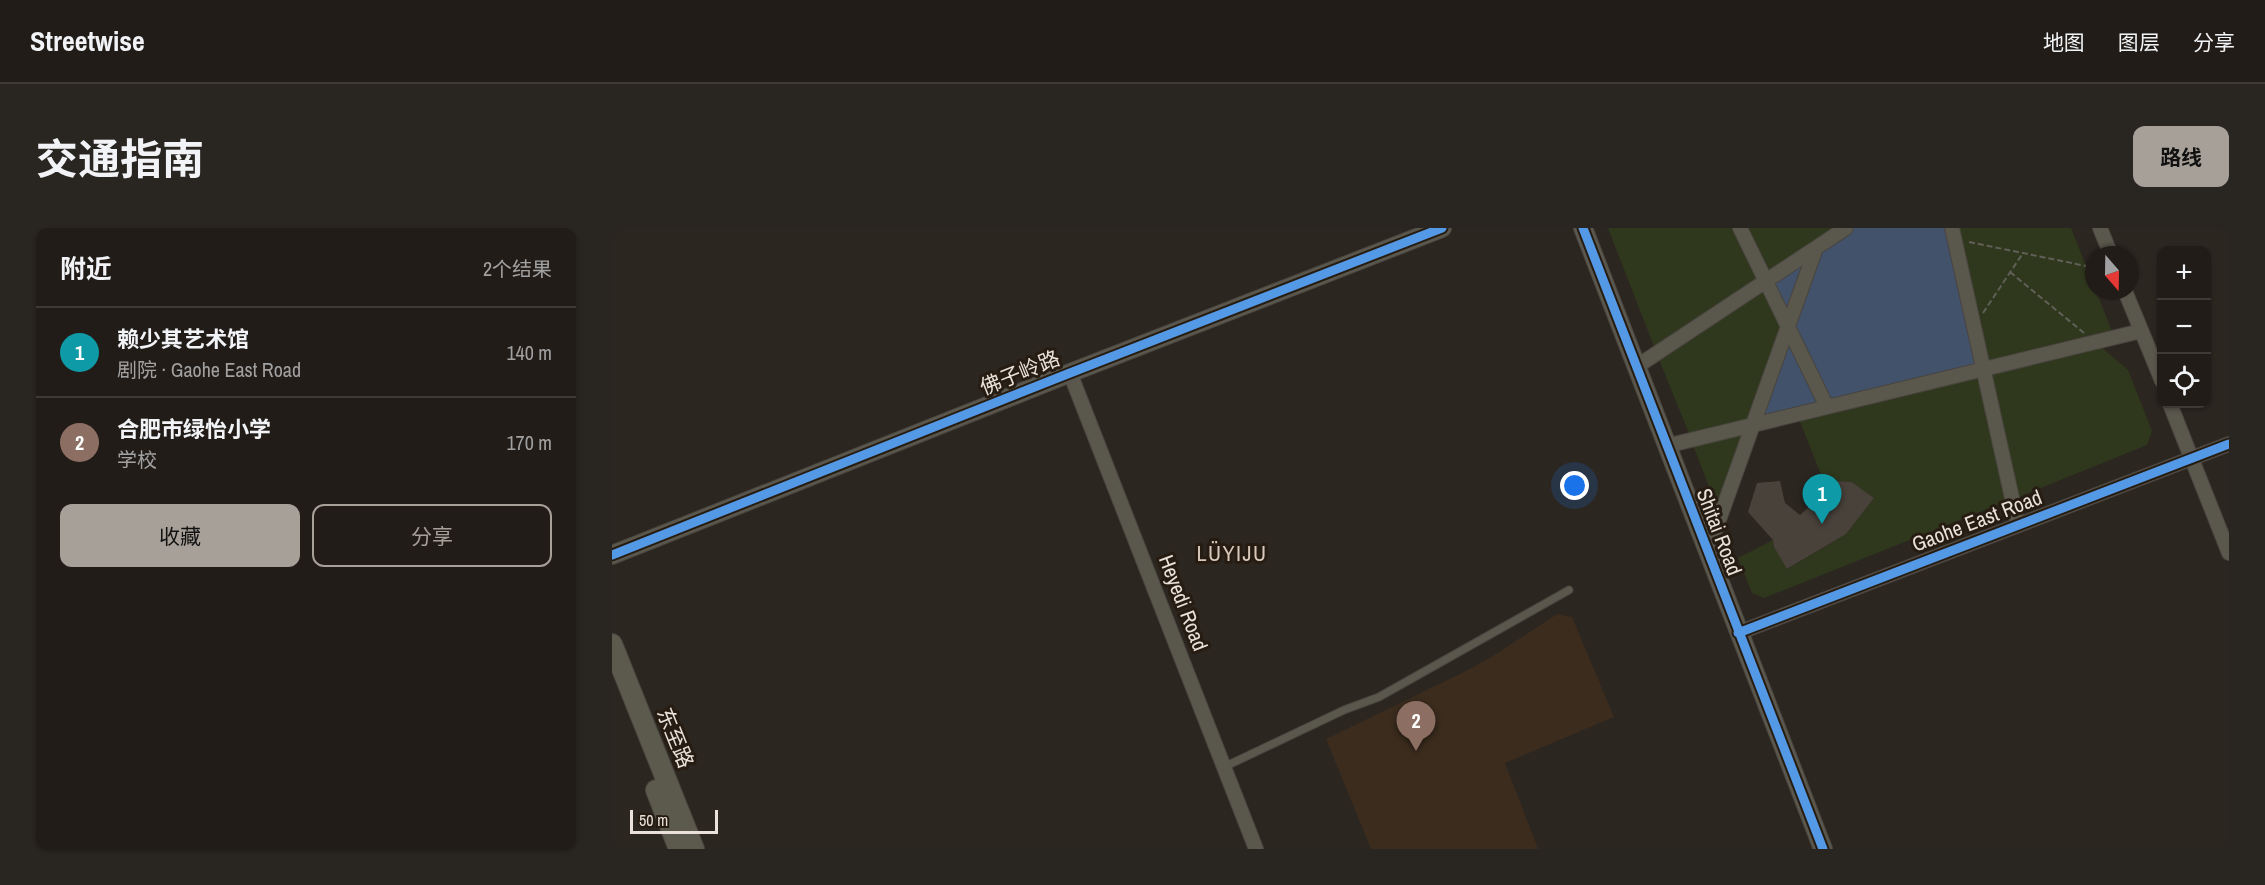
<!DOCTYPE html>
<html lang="zh">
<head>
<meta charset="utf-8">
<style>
  :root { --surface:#211c18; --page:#292521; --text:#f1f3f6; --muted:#a2a1a2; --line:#3e3a37; --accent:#a7a099 }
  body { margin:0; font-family:"Archivo Narrow","Noto Sans SC",sans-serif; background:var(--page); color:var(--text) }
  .controls { position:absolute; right:18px; top:18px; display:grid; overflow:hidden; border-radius:12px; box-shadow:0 2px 4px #0004 }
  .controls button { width:54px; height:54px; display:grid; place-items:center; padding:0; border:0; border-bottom:2px solid var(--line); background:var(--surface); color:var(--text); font:30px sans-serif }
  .compass { position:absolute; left:1473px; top:18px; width:54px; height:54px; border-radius:50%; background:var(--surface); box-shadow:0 2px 4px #0004; rotate:160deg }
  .scale { position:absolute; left:18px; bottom:15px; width:88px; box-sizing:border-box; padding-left:6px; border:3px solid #e9e1da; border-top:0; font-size:16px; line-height:21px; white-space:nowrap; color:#e9e1da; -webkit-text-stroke:4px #271c12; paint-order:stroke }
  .you { position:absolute; left:963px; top:258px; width:21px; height:21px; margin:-15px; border:4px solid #fff; border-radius:50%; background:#1a73e8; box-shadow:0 0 0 9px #1a73e833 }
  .badge { display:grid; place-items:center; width:39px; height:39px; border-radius:50%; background:var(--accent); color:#fff; font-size:20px; font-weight:700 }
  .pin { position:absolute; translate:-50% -50px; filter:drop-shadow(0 2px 3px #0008) }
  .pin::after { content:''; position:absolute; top:32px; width:21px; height:18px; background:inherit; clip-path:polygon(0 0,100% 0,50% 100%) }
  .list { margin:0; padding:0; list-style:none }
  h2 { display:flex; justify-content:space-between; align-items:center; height:78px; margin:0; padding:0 24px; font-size:26px }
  h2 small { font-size:20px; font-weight:400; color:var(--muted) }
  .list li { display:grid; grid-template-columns:39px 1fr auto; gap:18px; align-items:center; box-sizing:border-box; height:90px; padding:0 24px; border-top:2px solid var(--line) }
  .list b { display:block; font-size:22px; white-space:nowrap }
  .list p { margin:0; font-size:20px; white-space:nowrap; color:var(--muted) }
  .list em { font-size:20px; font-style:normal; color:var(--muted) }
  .actions { display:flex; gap:12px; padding:18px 24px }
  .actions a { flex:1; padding:14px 0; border:2px solid var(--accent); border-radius:12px; text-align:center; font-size:21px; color:var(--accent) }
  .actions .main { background:var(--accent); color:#111 }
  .icon { flex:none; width:33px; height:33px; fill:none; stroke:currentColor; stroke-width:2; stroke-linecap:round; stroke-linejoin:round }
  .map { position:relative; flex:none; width:1617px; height:621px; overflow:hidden; border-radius:12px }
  header { display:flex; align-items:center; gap:36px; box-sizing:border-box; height:84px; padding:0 30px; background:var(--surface); border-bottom:2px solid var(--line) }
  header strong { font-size:28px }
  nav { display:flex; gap:33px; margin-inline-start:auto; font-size:21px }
  .intro { display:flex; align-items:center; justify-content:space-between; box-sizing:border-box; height:144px; padding:0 36px }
  h1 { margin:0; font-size:42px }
  .button { padding:15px 27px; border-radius:12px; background:var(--accent); color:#111; font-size:21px; font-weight:700 }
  main { display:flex; gap:36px; padding:0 36px }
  aside { flex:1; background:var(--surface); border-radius:12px; box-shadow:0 2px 4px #0004 }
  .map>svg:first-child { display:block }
</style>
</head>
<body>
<header>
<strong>Streetwise</strong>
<nav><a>地图</a><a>图层</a><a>分享</a></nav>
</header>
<div class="intro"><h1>交通指南</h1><a class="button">路线</a></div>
<main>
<aside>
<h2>附近<small>2个结果</small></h2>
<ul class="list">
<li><span class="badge" style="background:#0f9aa8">1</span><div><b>赖少其艺术馆</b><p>剧院 · Gaohe East Road</p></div><em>140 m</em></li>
<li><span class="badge" style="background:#8d6e63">2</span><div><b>合肥市绿怡小学</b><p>学校</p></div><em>170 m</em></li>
</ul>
<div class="actions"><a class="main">收藏</a><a>分享</a></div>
</aside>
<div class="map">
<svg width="1617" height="621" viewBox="0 0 1617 621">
  <rect width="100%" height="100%" fill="#2c2620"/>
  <path fill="#3b2c1e" d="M945,386l15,3 42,100 -109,46 33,86h-167l-45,-110 144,-70 26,-15z"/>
  <path fill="#2f381d" d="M996,0h128l25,51 -106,70z
    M1135,0h93l-71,46z
    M1346,0h113l23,58v5h2l17,43 -126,29z
    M1153,59l20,42 -34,93 -61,14 -32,-79z
    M1488,118l28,24 24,61 -5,14 -131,53 -26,-126z
    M1368,147l27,126 -243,97 -12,-5 -14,-35 35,-18 1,7 14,22 58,-35 28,-36 -22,-16 -15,-1 -10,9 -28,-71z
    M1134,205l-28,77 -25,-65z"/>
  <path fill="#41526a" d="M1241,0h95l30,137 -148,37 -58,-121z
    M1175,106l34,71 -66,17z"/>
  <path fill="#49423b" d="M1168,253l5,22 15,12 37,-34 15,1 22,16 -28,36 -59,35 -13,-22 -1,-7 -25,-28 9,-29z"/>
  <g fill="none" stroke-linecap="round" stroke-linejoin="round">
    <defs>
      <path id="service" d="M612,539l120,-57 35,-13 190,-107"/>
      <path id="minor" d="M1128,0l87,179
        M1340,0l66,297
        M1488,0l11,27
        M1513,63l37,90
        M1024,139l210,-139
        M458,145l186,476
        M1558,176l59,149
        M1054,218l475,-115
        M1092,316l11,-13 101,-283
        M1126,405l491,-189"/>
      <path id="tertiary" d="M971,0l240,621
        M0,327l458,-182 372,-145"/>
      <path id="secondary" d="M0,416l82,205
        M44,562l23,59"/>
    </defs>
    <use href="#service" stroke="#49443f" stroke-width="9"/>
    <use href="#minor" stroke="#49443f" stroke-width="16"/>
    <use href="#tertiary" stroke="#49443f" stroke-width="20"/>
    <use href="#secondary" stroke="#49443f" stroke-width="22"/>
    <path stroke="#615f57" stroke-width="2" stroke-dasharray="6 3" stroke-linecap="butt" d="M1357,14l117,24
      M1398,44l74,61
      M1371,85l40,-60"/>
    <use href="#service" stroke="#5a584d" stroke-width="7"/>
    <use href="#minor" stroke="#5a584d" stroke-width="14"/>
    <use href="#tertiary" stroke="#5a584d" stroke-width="18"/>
    <use href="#secondary" stroke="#5b5a4d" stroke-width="20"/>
    <defs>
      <path id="cycleway" d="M971,0l240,621
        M0,327l458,-182 372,-145
        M1126,405l491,-189"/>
    </defs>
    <use href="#cycleway" stroke="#271c12" stroke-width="13"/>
    <use href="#cycleway" stroke="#5399e6" stroke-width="9"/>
  </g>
  <g text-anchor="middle" stroke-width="6" stroke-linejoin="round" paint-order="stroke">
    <g font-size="21" fill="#e9e1da" stroke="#271c12">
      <text transform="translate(408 145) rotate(-22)" y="7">佛子岭路</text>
      <text transform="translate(1365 293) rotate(-21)" y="7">Gaohe East Road</text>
      <text transform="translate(1107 304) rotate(69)" y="7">Shitai Road</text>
      <text transform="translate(571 375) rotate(69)" y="7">Heyedi Road</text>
      <text transform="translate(63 510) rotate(68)" y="7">东至路</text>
    </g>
    <g font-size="22" letter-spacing="1.5" fill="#d8c9bc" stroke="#271c12">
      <text x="620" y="333">LÜYIJU</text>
    </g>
  </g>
</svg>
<div class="controls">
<button>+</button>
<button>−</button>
<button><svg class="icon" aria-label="locate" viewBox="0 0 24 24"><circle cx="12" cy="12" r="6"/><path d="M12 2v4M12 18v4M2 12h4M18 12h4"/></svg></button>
</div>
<svg class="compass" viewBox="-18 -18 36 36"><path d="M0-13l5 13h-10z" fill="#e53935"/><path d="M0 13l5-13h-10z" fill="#a2a1a2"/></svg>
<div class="scale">50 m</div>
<div class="you"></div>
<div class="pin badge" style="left:1210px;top:296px;background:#0f9aa8">1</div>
<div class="pin badge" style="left:804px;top:523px;background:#8d6e63">2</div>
</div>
</main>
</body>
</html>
